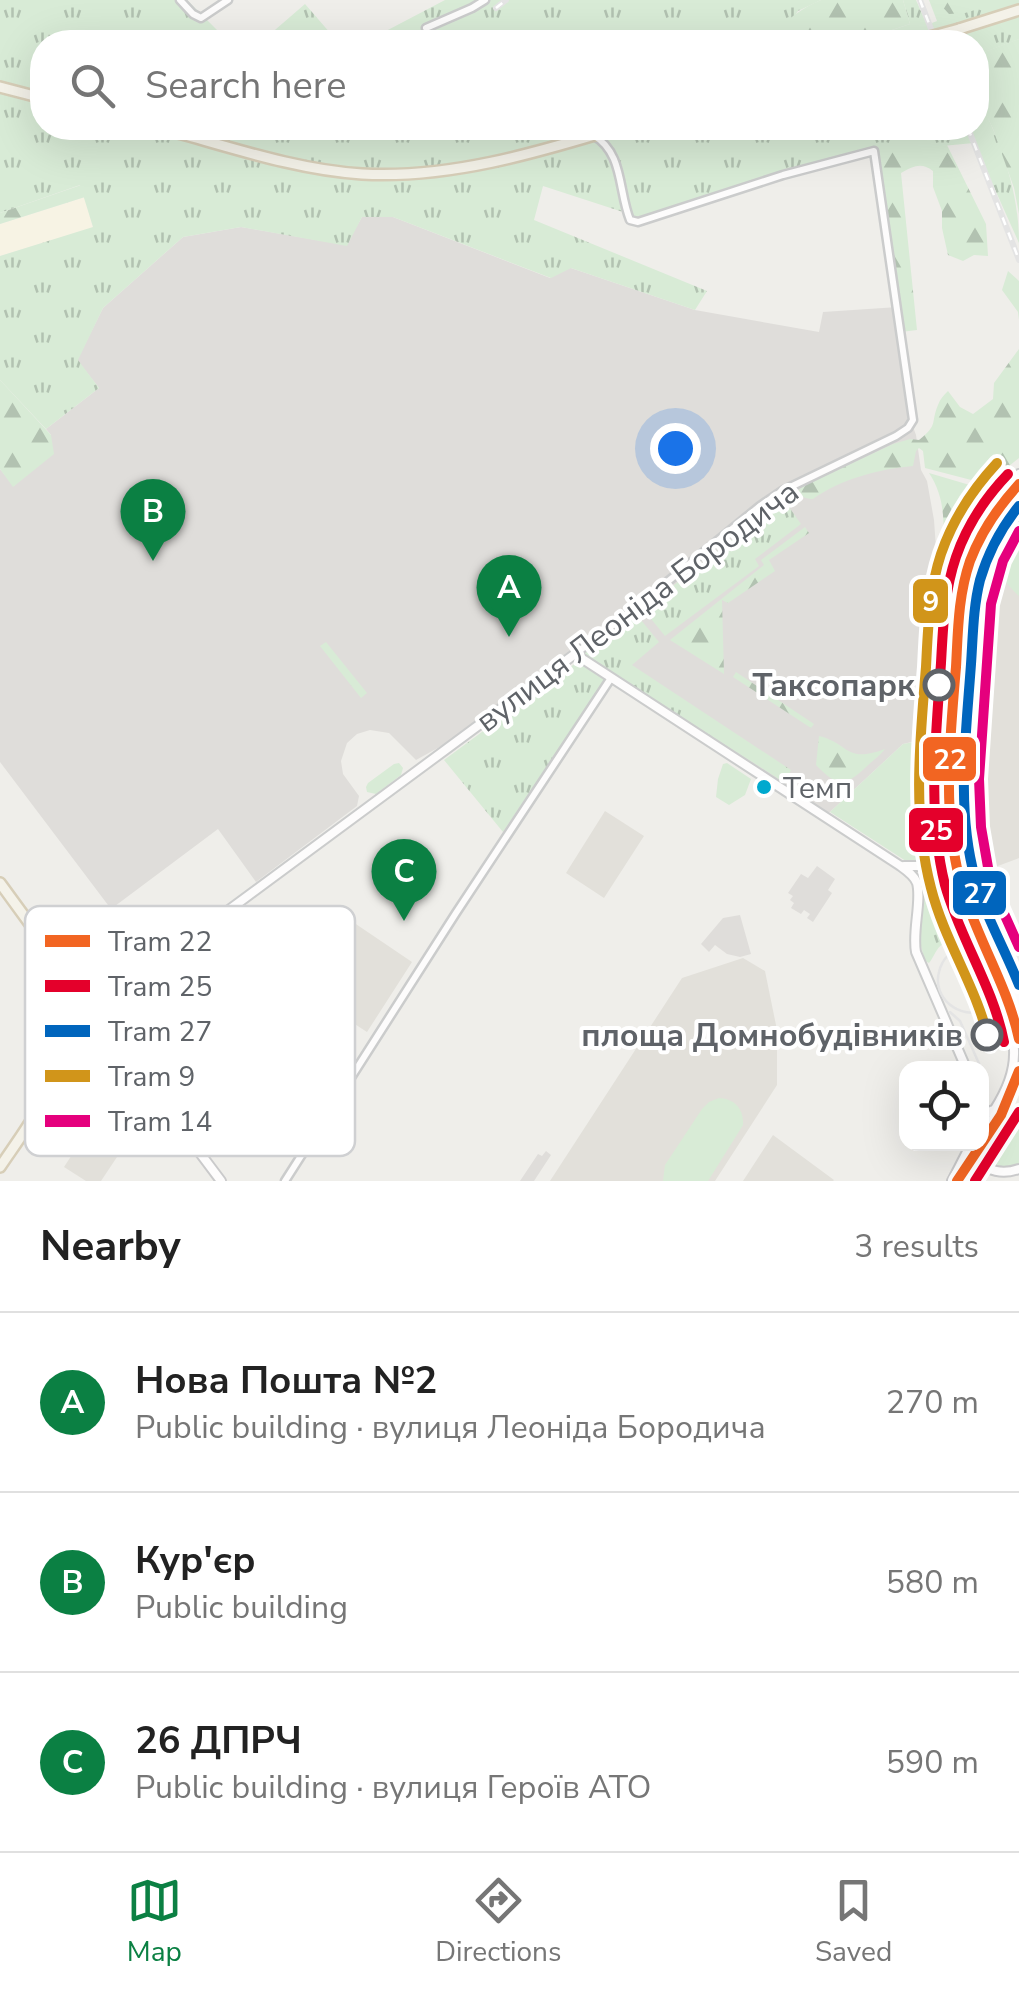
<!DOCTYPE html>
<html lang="en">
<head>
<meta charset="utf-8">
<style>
  :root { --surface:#fff; --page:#f6f6f6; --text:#222; --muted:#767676; --line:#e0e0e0; --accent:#0b8043 }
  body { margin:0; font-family:"Nunito Sans",sans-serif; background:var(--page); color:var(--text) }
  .controls { position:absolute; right:30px; bottom:30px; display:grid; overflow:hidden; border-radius:20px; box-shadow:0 10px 40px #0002 }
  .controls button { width:90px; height:90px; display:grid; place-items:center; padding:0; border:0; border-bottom:2px solid var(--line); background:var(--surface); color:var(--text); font:50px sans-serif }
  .you { position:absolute; left:675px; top:448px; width:35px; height:35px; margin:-25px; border:8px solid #fff; border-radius:50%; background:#1a73e8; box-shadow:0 0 0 15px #1a73e833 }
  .badge { display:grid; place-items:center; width:65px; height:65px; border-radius:50%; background:var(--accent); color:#fff; font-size:32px; font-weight:700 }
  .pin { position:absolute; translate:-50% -82px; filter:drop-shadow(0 2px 5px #0008) }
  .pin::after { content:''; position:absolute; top:52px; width:35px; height:30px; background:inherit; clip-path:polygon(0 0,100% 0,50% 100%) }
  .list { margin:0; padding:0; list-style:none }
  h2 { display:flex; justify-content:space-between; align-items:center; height:130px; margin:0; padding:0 40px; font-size:42px }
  h2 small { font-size:32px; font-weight:400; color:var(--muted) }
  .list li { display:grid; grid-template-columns:65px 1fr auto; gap:30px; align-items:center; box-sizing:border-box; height:180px; padding:0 40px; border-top:2px solid var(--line) }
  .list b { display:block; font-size:38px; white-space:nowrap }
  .list p { margin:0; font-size:32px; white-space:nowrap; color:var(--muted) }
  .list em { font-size:32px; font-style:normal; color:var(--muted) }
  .icon { flex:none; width:55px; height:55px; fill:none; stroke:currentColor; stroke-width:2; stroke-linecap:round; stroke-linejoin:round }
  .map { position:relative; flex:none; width:1019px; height:1181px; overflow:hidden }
  .search { position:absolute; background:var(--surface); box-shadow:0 10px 40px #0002; left:30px; right:30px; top:30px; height:110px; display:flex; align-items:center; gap:25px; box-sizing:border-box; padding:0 35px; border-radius:40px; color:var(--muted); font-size:38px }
  .sheet { height:670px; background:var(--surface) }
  nav { display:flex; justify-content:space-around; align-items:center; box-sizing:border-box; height:140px; border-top:2px solid var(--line); background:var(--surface); font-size:28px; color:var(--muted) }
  nav a { display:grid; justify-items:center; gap:5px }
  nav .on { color:var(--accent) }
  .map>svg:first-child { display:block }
</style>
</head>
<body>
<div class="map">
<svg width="1019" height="1181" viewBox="0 0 1019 1181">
  <defs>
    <pattern id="grass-tufts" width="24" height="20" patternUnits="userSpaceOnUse" patternTransform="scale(2.5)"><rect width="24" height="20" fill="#d8ebd6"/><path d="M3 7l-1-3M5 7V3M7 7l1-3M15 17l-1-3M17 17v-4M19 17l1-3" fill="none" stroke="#b2c2b1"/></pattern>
    <pattern id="forest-firs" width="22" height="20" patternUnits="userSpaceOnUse" patternTransform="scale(2.5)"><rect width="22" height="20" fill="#d8ebd6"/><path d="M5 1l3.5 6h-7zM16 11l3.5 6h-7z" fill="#b2c2b1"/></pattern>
  </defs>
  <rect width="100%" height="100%" fill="#efeeea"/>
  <path fill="#f7f3e4" d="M85,197l8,31 -93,28v-32z"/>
  <path fill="#dfddda" d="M362,217h31l157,61 15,-12 130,44 124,22 4,-20 75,-5 13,109 -12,17 13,-9 4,11 5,35 6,11 7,39 6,85 -3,15h-5l-8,119 -21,5 -73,68 -5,1 -244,-159 24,-21 -117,87 -72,40 -27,-27 -19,-3 -13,4 -10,9 -6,18 2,13 16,22 -2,10 -101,76 -38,-53 -107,80 -111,-147v-293l14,17 37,-51 -5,-6 53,-41 -22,-28 26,-52 80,-71 58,-10 105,18z
    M817,866l18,13 -7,11 4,3 -19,29 -6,-4 3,-4 -6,-4 -3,4 -10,-6 3,-5 -4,-3 3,-4 -5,-3 13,-19 7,4z
    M740,915l11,39 -11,3 -13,-3 -12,-9 -6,7 -8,-8 22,-26z
    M546,1151l5,4 -17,26h-14l18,-27 4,2z"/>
  <path fill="#e2e0da" d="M1019,509v349l-40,15 -9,-30 -4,-64 9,-177 4,-22 10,-30 12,-19z
    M605,811l39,25 -40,62 -38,-25z
    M344,916l68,46 -45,70 -71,-46z
    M743,958l22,13 12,59v55l-62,96h-165l132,-203z
    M90,1127l33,21 -22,33h-15l-22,-14z
    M773,1135l61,45 -1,1h-90z"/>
  <path fill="url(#grass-tufts)" d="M0,0h187l42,42h-187v86h934l1,-34c23,47 42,95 42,149l-45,-100 -106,10 -230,69 -12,-9 -83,-27 -9,34 173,71 -12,19 -124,-42 -20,10 -158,-61h-31l-15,29 -106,-19 -58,10 -80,71 -25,52 21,28 -53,41 -46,-49v-124l93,-29 -13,-42 -80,28z
    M445,0h376l-23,11 -20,29 1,2h-414z
    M903,0h13l11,25 10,-4 -8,-21h90v39l-42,16 -1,-13h-120l54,-18z
    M305,4l33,38h-77z
    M784,500l17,24 -46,35 4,7 -94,70 -22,-27z
    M636,614l23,28 -27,23 159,105 -6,13 -202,-129z
    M326,642l41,51 -6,5 -41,-52z
    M577,662l28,18 -102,152 -59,-72z
    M399,763l4,5 -2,7 -25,19 -9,-2 -1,-5 2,-4 26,-19z
    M942,853l6,23 19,52c-4,17 -12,7 -24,16 -7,4 -9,13 -14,19l-4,-2 -6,-22 4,-67 10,-6z
    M1005,1112l14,4v49c-21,9 -38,-1 -44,-21h7v-22l11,-8z"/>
  <path fill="url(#forest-firs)" d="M821,0h82l7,24 -54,18h-77l-1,-12c13,-14 26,-23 43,-30z
    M936,0h72l-43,13 -16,1z
    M1019,39v175l-5,-26 -21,-59 -16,-35 -1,-39z
    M947,145l39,79 2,32 -14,-1 -11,6 -15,-6 -6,-27v-17l-9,-24v-16c-12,-9 -19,-5 -32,2l16,157 -16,2 -27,-181z
    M81,185l4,12 -85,27v-11z
    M1008,271l11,10v39l-1,-8 -16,-22z
    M1019,349v109l-26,21 -14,3 -54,-14 -2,-17 -4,-3 -3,3 -3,15c-34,3 -72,13 -100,33 -7,0 -12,-2 -15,-8l5,-5 90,-42 17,-5 9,1c20,-16 11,-16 19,-35 2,-6 6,-10 10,-14l12,16 13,7 20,-15 1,-16z
    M0,380l51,55 3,19 -41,33 -13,-18z
    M929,473l61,18c-5,7 -11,14 -15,22 -9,17 -10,42 -28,51 -7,-33 3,-59 -18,-91z
    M805,527l4,6 -40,27 6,11 -47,32 -6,-3 2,74 -54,-34 94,-75 -3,-5z
    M736,672l78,52 -3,4 -78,-51z
    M819,736c30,7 26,28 66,13 -5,7 -12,11 -19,18 -21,20 -29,20 -50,-2z"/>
  <path fill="#d8ebd6" d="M1019,540v56c-21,-19 -32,-42 0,-56z
    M924,740l-5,120 -10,3 -79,-51 73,-68z
    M727,763l24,16 -6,16 -16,10 -13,-8 2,-18 5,-15z
    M719,1098c16,1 25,11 24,27l-35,56h-45l2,-16 37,-56 7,-7z"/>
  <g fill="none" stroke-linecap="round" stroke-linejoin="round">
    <defs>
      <path id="minor" d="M180,0l13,14 8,4 27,-18
        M426,28l46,-20 13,-8
        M575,654l69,-53 116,-95 22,-15 114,-55 12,-8 5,-8 -39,-269 -91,24 -145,47 -8,-2c-12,-29 -6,-67 -37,-85
        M285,1181l171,-268 155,-235"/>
      <path id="tertiary" d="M904,866h16l14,-12 10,-12
        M111,1000l107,-82 357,-264 324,211c7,5 15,10 18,18 5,18 -5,48 -1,69l50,116"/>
      <path id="secondary" d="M1019,497l-19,24 -15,27 -15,46 -13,198c0,80 31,139 62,211
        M119,1036l24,41 78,104
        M100,1065h15l28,12
        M995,1109c11,-18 20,-37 19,-59 -1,-26 -14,-50 -23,-74 -22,-50 -46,-100 -49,-155l10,-177 7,-58 16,-51 18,-30 26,-31
        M982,1117c11,-10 23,-11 37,-5
        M971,1144c6,23 25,33 48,25
        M952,1181l19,-37
        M965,1181l10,-11 11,-2"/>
      <path id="primary" d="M959,29l60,-19
        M0,87l42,11
        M160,128c64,17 135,42 202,46 86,5 174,-21 256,-46
        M0,883l38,52 49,55
        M41,942l16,46 5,25
        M87,990c53,8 32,91 -6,75 -10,-4 -17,-13 -19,-24 -4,-22 2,-43 25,-51z
        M51,1091l18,-18 19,-6
        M0,1167c25,-37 54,-74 63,-118"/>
    </defs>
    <use href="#minor" stroke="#cbcccc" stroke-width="11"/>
    <use href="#tertiary" stroke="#cbcccc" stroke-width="12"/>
    <use href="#secondary" stroke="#cacacb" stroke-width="12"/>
    <use href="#primary" stroke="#d7ceb8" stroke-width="14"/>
    <use href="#minor" stroke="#fdfcfc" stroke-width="6"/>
    <use href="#tertiary" stroke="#fdfcfc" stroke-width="8"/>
    <use href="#secondary" stroke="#fdfcfc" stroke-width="8"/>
    <use href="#primary" stroke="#f4f2e9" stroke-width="9"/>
    <path stroke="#e4e4e4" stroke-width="2.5" d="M950,950c16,-8 24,-14 23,-33
      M996,961c-19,-19 -50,-18 -57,11 -7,26 21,48 44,38 14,-6 19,-19 20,-33
      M950,1012l10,9 21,47"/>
    <defs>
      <path id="rail" d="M920,0l16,42
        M496,8l10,-8
        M968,128l51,132"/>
    </defs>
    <use href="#rail" stroke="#e4e4e4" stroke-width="6"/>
    <use href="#rail" stroke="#fff" stroke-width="2.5" stroke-dasharray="8" stroke-linecap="butt"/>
    <defs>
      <path id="primary-bridge" d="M911,42l48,-13"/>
    </defs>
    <use href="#primary-bridge" stroke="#d7ceb8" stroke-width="14" stroke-linecap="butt"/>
    <use href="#primary-bridge" stroke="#f4f2e9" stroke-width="9"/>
    <defs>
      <path id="tram-1" d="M1019,484c-21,23 -38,48 -49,77 -12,35 -12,70 -14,106 -6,71 -14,145 4,214 15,55 47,102 59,158
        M957,1181l44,-66 18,-44"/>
      <path id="tram-2" d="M1004,1042c-11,-56 -44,-103 -59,-157 -18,-72 -9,-148 -4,-222 2,-35 3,-71 15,-106 11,-32 29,-59 52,-83
        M975,1181l44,-69"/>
      <path id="tram-3" d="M1019,506c-18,22 -31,47 -39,74 -7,28 -7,56 -9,84 -5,71 -15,145 4,214 10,38 30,71 44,107"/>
      <path id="tram-4" d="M990,1045c-12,-56 -45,-102 -59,-157 -19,-72 -11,-148 -5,-221 2,-38 3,-77 15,-113 12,-35 31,-64 56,-91"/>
      <path id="tram-5" d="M1019,531l-16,30 -12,43 -12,175 2,48 8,46 13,36 17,38"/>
    </defs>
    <use href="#tram-1" stroke="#fff" stroke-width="18"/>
    <use href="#tram-2" stroke="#fff" stroke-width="18"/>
    <use href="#tram-3" stroke="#fff" stroke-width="18"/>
    <use href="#tram-4" stroke="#fff" stroke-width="18"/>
    <use href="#tram-5" stroke="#fff" stroke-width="18"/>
    <use href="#tram-1" stroke="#f26522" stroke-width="10"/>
    <use href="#tram-2" stroke="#e4002b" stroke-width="10"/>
    <use href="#tram-3" stroke="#0065bd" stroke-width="10"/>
    <use href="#tram-4" stroke="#d1951a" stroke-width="10"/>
    <use href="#tram-5" stroke="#e5007d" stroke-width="10"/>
  </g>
  <g fill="#fff" stroke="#5f6368" stroke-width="5">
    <circle cx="939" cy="685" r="14"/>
    <circle cx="987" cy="1035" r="14"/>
  </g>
  <circle fill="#00a9ce" stroke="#fff" stroke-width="4" cx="764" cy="787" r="9"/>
  <g text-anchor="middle" stroke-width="8" stroke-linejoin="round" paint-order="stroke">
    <g font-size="30" fill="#5f6368" stroke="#fff" text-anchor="start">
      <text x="783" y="798">Темп</text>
    </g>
    <g font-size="32" fill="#5f6368" stroke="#fff">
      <text transform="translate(637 606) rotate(-37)" y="11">вулиця Леоніда Бородича</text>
    </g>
    <g font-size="32" font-weight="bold" fill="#5f6368" stroke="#fff" text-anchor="end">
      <text x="915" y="696">Таксопарк</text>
      <text x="963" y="1046">площа Домнобудівників</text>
    </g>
  </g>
  <rect x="25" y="906" width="330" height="250" rx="15" fill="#fff" stroke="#cfd0d2" stroke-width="2.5"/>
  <rect x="45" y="935" width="45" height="12" fill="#f26522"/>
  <rect x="45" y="980" width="45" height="12" fill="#e4002b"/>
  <rect x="45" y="1025" width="45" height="12" fill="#0065bd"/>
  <rect x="45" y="1070" width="45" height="12" fill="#d1951a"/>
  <rect x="45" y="1115" width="45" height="12" fill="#e5007d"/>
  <g font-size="28" fill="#5f6368">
    <text x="108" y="951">Tram 22</text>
    <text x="108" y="996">Tram 25</text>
    <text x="108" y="1041">Tram 27</text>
    <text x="108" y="1086">Tram 9</text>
    <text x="108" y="1131">Tram 14</text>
  </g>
  <g stroke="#fff" stroke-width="4">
    <rect x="911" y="577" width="39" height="48" rx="10" fill="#d1951a"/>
    <rect x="921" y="735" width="57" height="48" rx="10" fill="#f26522"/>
    <rect x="907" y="806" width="58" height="48" rx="10" fill="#e4002b"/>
    <rect x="951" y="869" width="57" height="48" rx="10" fill="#0065bd"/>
  </g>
  <g font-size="28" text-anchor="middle" font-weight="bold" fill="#fff">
    <text x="931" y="611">9</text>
    <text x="950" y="769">22</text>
    <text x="936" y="840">25</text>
    <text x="980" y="903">27</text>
  </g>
</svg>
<div class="controls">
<button><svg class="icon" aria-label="locate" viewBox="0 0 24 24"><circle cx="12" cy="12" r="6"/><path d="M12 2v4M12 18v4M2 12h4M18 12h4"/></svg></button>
</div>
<div class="you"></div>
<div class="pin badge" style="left:509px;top:637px">A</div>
<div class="pin badge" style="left:153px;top:561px">B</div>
<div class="pin badge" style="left:404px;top:921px">C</div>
<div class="search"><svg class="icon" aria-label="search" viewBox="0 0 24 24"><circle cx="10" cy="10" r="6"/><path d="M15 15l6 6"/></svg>Search here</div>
</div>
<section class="sheet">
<h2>Nearby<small>3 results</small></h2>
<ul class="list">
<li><span class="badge">A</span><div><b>Нова Пошта №2</b><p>Public building · вулиця Леоніда Бородича</p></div><em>270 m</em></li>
<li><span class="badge">B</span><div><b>Кур'єр</b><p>Public building</p></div><em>580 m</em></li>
<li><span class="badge">C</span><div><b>26 ДПРЧ</b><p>Public building · вулиця Героїв АТО</p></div><em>590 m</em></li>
</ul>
</section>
<nav>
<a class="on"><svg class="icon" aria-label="map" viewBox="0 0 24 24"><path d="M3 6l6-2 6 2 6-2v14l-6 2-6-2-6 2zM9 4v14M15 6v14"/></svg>Map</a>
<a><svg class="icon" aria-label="directions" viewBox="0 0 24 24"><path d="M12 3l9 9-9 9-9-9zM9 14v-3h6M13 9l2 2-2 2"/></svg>Directions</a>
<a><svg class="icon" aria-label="saved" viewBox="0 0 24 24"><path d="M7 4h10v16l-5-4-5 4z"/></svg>Saved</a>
</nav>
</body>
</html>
